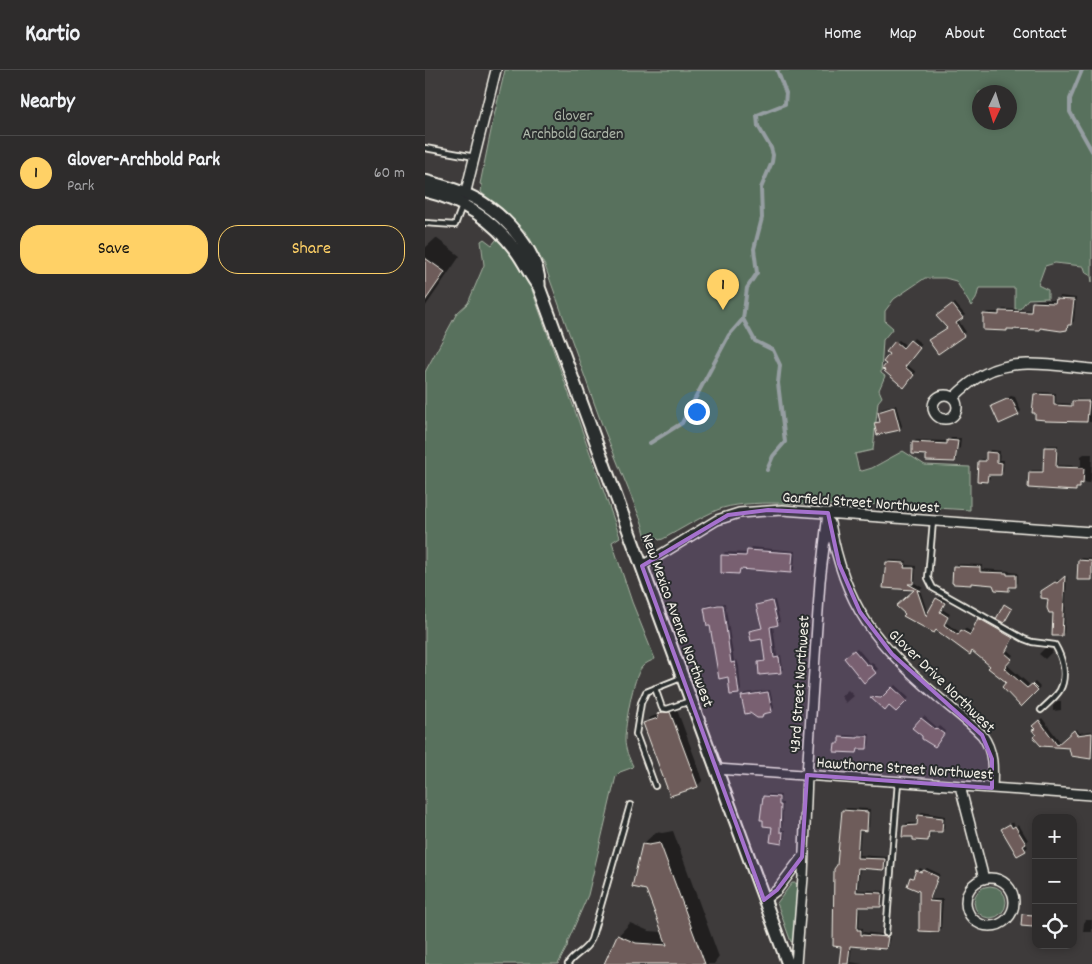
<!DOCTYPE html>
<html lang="en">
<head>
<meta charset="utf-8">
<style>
  :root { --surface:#2e2c2c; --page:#3a3838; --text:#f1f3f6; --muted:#a7a7a9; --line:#494848; --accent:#ffd166 }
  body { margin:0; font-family:Dekko,sans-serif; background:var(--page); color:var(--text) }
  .controls { position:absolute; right:15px; bottom:15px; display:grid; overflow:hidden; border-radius:10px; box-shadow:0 2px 8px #0003 }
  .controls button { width:45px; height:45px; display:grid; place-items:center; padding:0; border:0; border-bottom:1px solid var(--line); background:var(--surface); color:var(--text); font:25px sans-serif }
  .compass { position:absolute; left:547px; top:15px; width:45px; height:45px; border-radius:50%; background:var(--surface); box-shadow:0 2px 8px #0003; rotate:184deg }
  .you { position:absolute; left:271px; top:341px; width:18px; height:18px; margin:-12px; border:4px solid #fff; border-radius:50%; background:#1a73e8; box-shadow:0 0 0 8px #1a73e833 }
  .badge { display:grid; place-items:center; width:32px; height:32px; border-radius:50%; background:var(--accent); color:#111; font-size:16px; font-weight:700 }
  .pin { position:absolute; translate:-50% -41px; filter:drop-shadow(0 1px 2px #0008) }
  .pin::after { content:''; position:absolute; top:26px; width:18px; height:15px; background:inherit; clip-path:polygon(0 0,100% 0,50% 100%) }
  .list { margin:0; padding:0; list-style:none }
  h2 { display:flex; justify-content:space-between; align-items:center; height:65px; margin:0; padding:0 20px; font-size:21px }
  h2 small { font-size:16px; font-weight:400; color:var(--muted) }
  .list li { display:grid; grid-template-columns:32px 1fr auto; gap:15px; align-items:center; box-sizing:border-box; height:75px; padding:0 20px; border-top:1px solid var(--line) }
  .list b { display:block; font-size:19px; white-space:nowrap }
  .list p { margin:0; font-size:16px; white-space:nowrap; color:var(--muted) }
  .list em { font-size:16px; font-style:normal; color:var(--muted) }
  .actions { display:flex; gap:10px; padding:15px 20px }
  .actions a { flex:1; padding:11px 0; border:1px solid var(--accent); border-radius:20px; text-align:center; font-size:18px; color:var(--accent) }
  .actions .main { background:var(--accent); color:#111 }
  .icon { flex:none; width:28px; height:28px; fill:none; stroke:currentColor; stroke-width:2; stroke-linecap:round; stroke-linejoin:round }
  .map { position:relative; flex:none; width:667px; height:894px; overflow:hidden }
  header { display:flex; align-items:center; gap:30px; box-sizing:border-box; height:70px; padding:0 25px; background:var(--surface); border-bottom:1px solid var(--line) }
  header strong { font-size:24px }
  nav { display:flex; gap:28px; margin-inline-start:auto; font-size:18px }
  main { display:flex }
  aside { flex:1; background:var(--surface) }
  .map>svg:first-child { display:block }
</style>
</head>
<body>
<header>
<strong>Kartio</strong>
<nav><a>Home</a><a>Map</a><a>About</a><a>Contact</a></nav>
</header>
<main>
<aside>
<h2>Nearby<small></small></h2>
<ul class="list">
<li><span class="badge">1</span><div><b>Glover-Archbold Park</b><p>Park</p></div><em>60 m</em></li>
</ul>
<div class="actions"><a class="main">Save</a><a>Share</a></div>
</aside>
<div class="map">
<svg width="667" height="894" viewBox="0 0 667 894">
  <rect width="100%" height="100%" fill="#3e3b3b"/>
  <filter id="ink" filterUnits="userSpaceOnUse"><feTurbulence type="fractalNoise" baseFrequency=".02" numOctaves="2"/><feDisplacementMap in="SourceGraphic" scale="10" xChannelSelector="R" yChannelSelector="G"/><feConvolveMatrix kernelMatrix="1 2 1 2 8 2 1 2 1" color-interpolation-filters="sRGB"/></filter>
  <g filter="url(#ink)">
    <path fill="#59715d" stroke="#a6b1a2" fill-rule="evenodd" d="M80,0h587v212l-1,-6 -5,-3 -2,-6 -2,-1 -27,-3 -10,3 -7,19 10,5v8l-20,1 -8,10h-5v-21h-36l-3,11 -5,7 -15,-25 -11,-3h-20l-31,21 -9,12v10l8,7 -10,12 -2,33 4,3 -6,14 3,7 -4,5 -5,48 -18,4 4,16 3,1 10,-3 31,-17 22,14 45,2v43l-119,-7 -4,3c-33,-1 -101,-8 -130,4 -18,8 -36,19 -54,29l-4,1 -3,-3 -8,8 -6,-22 -41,-101 -56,-156 -18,-33 -46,-41 1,-7 -2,-1 14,-68zM554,22h30v30h-30z
      M75,165l28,44 92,258 -8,5 20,60 23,57c-4,2 -10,4 -13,8 -9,10 -17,58 -17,73 0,9 4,18 8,26l-2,2 -11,4 -4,4 -28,119 -20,46 -1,6 -9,17h-133v-592l32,-59 11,-10 16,-38 -3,-24 3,-2 8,6z
      M367,813h4l2,2 -4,56 -3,1 -14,-39z
      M549 832a16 16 0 1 1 32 0a16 16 0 1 1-32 0Z"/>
    <path fill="#0007" d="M11,168l24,18 -35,51v-59z
      M635,226l16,2 -2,23 -7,8 -59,-1 -2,2 -22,-15 3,-3h13l3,-3 29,1 1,-8 3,-2h21z
      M530,233l10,12 -7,5 8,12 -28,20 -8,-12 18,-13 -8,-13z
      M489,268l8,6 -16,20 10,8 -9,11 -11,-41 3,-2 8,6z
      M613,322l18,1v10l18,1 2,-5 16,1v22l-46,-2 -11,-26z
      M586,326l4,1 6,14 -3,3 -26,-7z
      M471,335l6,21 -2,3 -24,-6 5,-3 -2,-8 3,-3z
      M526,368h10l-1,10 -3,2v8l-3,3 -26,-7 -15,-11 3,-3 32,1z
      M623,375h10v20l23,1v-10l3,-2h8l-1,26 -2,3 -8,-1 -6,8 -45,-18 2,-2h12l1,-23z
      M565,380l10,1 -1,9h5l-1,11 -2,3h-11v4l-3,2 -8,-19 3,-2h5l1,-6z
      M326,477l44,4 -1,18 -3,3 -49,-4 -3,5 -16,-18 2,-3 23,1z
      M657,488l10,1v19l-13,-17z
      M465,490l17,1 -1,4 10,1 -1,14 -2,2 10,6 -3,2 8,24 11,-17 8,3 -5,9 8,5 -5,8 16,11 4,-5 7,4 10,-16 33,19 -8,15 6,5 -7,9 25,22 4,-4 5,5 -19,18 -13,-23 -35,-32 -36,-21 -32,-13 12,-27 -33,-2 3,-24z
      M532,494l25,1v4l28,2 -1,1 9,1v10l-10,6 -14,-6 -21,-1 -2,2 -17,-17z
      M642,506l-3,57 -3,2 -16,-46 13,-9 3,1z
      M350,530l5,22 -7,3 4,31 4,-1 2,14 -3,2 -21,-9 3,-2 4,-1 -3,-22 -12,-6 2,-2 10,-2 -6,-21 3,-3z
      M300,533l9,58 3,-1 2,6 2,24 -3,3 -9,-17 -24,-68 3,-3z
      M621,577l7,4 -8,8 -6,-5z
      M432,578l13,15 2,-1 6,7 -14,12 -16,-26z
      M470,615l14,13 -13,13 -7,-6 -17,-8 2,-2 11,1z
      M345,620l4,18 -13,8 -19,-20 3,-3z
      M423,620l6,6 -8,7 -5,-7z
      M633,631h3v9l-8,1v-5z
      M251,637l27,73 -6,6 -52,-63 6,-6 8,-3 6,-5z
      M499,646l14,12 2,-2 6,5 -11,15 -21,-18z
      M617,648l19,25 16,-14 2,4 13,-2v25l-1,2 -21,-12 -28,-1 -8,-19z
      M437,664h8l-1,11 -2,3 -7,-1 -3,5 -21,-9 4,-2 3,-6 16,1z
      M342,724l14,1 -1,8h3l-1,27h3l-1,10 -2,2 -9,-16 -9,-29z
      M421,738l24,1 -1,18 -3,2h-5l-2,26 28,2 -1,9 -3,3 -23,-2 -2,23 26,1 -1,13 -2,2 -21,-1 -1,23h4v4l27,3 -1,11 -3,2 -34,-3 -2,17 13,2h-22l1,-18 -8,-60 9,-75z
      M497,742l23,4 -1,12 -3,3h-10l-1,6 -2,2 -24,-13 3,-3h12v-8z
      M588,752l2,4 4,-1 9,15 -2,3 2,4 -10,7 -15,-25z
      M248,761l46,126 -5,7h-109l13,-28 12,-13 19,8 14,1 -16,-43 -14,-3 10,-42 13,-12 6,1z
      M495,798l4,2 3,-2 13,6 -9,25h12l-2,29 -3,3 -18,-41 -9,-12 4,-3z
      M599,844h11l-2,12 -10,-11z
      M661,850h6v12h-9l1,-9z"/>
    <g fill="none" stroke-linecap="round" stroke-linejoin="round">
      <path stroke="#969ea2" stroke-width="4" d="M657,0l-12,29v13l22,39
        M318,249l12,22 18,9 7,15 -2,18 7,59 -12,14 -6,14
        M225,373l32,-20 47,-88 14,-16 4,-31 10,-15 -3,-24 8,-31 -1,-30 11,-26 1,-7 -2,-7 -13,-22 -1,-11 28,-11 1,-11 -9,-23"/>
    </g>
    <path fill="#6e5c5a" stroke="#f4f1e8" d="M0,188l20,14 -20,29z
      M631,229l18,1 -3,25h-3l-1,5 -6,1 -21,-3v2l-33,-1v2l-24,-1v-16l16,1v-4l32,1 1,-10 23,1z
      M527,234l11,14 -7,5 8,13 -26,18 -10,-14 19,-12 -11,-12z
      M485,270l10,8 -15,19 9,8 -10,13 -20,-17 1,-1 -3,-1 4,-5 -3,-2 6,-8 -3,-2 9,-11 8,7z
      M609,324l20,1v10l18,1v-5h17l-2,21 -42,-1v-1l-10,-1v-6h-3z
      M582,329l5,1 7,15 -20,9 -8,-18z
      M469,337l6,23 -23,5 -3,-12 6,-1 -2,-10z
      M522,370l11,1 -3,21 -29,-1v-6l-14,-1v-12l35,2z
      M619,377h13l-1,20 28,1 -1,16 -3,-1v5h-4v3l-48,-3 1,-16h14z
      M561,382l11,1v9l5,1 -1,12h-13l-1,7 -10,-1 1,-20h8z
      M322,480l46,3 -2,20 -51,-4 -1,5 -18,-1v-18l25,1z
      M653,490l14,1v19h-15z
      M461,492l19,1 -1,5h10l-1,16h-5l13,7 -4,-1 9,26 10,-18 9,5 -5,9 8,5 -4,8 14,10 3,-5 9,5 8,-17 35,20 -8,15 7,6 -8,9 23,20 5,-4 6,6 -17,17 -19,-20 4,-5 -18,-14 2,-2 -18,-15 -2,4 -34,-25 -2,3 -31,-17 2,-2 -9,-8 18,-16 -31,-2z
      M528,496l27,1v5l27,1v2h9v12h-7v4l-14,-1 -2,-5 -22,-2v2l-17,-1 -2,-1z
      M640,506l-3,60h-10l1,-23h-4l-2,-5 1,-9 -7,-1v-7l14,-9 2,1z
      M347,531l6,24 -8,2 4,31 5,-1 2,16 -22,2 -1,-13 7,-1 -3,-22 -11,2 -2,-10 13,-3 -6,-23z
      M579,534l8,5 -8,14 -8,-4z
      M293,535h5l8,58 4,-1 4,32 -9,1 -2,-18 -9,2 -9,-53h-3l-3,-18z
      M429,580l13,15 2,-1 7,9 -12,10 -20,-25z
      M467,617l15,14 -11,11 -7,-6 -4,5 -15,-14 11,1z
      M343,622l4,20 -9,2 -1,4h-5l-7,-5 -5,1 -4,-18z
      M238,642h7l28,75 -28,9 -27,-73 15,-5 -1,-4z
      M496,648l14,11 1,-1 8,6 -9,13 -13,-8v-3l-10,-8z
      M614,650l18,25 17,-15 3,5 15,-2 -1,26 -20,-3 -2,-8 -28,-2 -8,-9 3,-2 -4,-5 3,-1 -3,-3z
      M433,666h10l-1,13h-9l-1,4 -23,-1 1,-9h4v-6l19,1z
      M338,726l16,1v8h2l-1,27h3l-1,12 -12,-2 2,-15 -9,-1v-6h-3z
      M417,740l26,2 -1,19 -8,-1 -2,28 28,1 -1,11 -26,-2 -2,24 26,1 -1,14h-23l-1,23h4v5l27,2 -2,12 -36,-3 -2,18h-9l2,-17 -8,-1 1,-77 3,-4z
      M493,745l25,3 -1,14h-13l-1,9 -15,-1v-3h-11l1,-11 14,-1z
      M585,754l2,4 3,-2 11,18 -3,2 3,5 -9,5 -16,-27z
      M235,773l45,121h-101l13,-29 19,8 31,2 -21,-55 -14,-3 10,-43 7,1z
      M491,800l5,2 3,-2 14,7 -9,24 11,1 -1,30 -20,-1v-40l-12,-5 3,-9 3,1z
      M597,844l12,1 -1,12 -12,-1z"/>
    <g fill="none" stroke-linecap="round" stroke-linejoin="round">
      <defs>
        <path id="service" d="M0,78l50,9
          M0,153l30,2 7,-19
          M508,451l-5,57 5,10 91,51 8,3 23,3c7,12 13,30 5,45 -4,7 -13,14 -19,20
          M230,618l7,20 5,1 23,-8
          M230,716l-19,-52 5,-31 5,-11 35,-14
          M461,863l12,-151
          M143,894c6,-10 17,-12 23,-24l39,-135"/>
        <path id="minor" d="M39,129l32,-129
          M508 337a12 12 0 1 1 24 0a12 12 0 1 1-24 0Z
          M528,328c9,-9 19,-18 31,-24 32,-17 73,-8 108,-5
          M405,453c15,85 45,119 108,174 15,13 30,24 44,38 12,16 11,34 10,53
          M217,496l75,-46 22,-7 43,-3 310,22
          M292,699l375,26
          M535,716l24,93
          M541 832a24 24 0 1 1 48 0a24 24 0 1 1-48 0Z
          M339,830l13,-10 25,-33
          M371,894l7,-87 4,-102 13,-194 8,-68"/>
        <path id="tertiary" d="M0,111c20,5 41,11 58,22 25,16 58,53 56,84
          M0,121c38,9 68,29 91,60 9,12 14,25 23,36l249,677"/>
      </defs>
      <use href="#service" stroke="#f4f1e8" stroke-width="8"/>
      <use href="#minor" stroke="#f4f1e8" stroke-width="12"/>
      <use href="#tertiary" stroke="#f4f1e8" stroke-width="15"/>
      <use href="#service" stroke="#2a2d2e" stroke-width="4.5"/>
      <use href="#minor" stroke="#2a2d2e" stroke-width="9"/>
      <use href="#tertiary" stroke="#2a2d2e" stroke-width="11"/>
    </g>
  </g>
  <path fill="#a571cd" fill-opacity="0.2" stroke="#a571cd" stroke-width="4" stroke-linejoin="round" d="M343,440l60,3 11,51 21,48 32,42 90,81 10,24v29l-185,-13 -5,82 -25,33 -13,10 -122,-334 86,-51z"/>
  <g text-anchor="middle" stroke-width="4" stroke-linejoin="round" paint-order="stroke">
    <g font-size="16" fill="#aeb7a9" stroke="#2a2d2e">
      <text x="148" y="50">Glover<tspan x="148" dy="18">Archbold Garden</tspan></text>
    </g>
    <g font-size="16" fill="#f4f1e8" stroke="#2a2d2e">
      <text transform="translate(436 431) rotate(4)" y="6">Garfield Street Northwest</text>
      <text transform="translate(254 550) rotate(70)" y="6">New Mexico Avenue Northwest</text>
      <text transform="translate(518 610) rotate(44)" y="6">Glover Drive Northwest</text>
      <text transform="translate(373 614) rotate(-86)" y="6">43rd Street Northwest</text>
      <text transform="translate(480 697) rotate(4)" y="6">Hawthorne Street Northwest</text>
    </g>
  </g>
</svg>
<div class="controls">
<button>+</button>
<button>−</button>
<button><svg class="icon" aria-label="locate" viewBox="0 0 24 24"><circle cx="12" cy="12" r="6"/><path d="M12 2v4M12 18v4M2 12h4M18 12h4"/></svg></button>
</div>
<svg class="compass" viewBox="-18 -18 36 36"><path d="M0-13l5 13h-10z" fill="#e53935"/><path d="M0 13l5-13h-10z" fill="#a7a7a9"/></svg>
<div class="you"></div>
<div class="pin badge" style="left:298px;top:240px">1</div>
</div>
</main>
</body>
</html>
